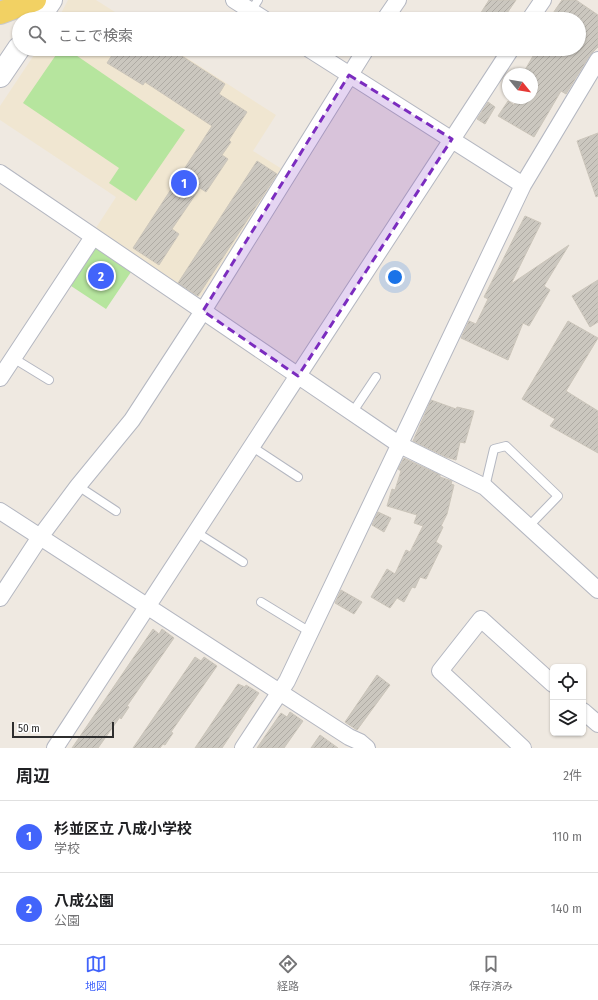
<!DOCTYPE html>
<html lang="ja">
<head>
<meta charset="utf-8">
<style>
  :root { --surface:#fff; --page:#f2f2f2; --text:#202124; --muted:#757577; --line:#e0e0e0; --accent:#4264fb }
  body { margin:0; font-family:"Fira Sans Condensed","Noto Sans JP",sans-serif; background:var(--page); color:var(--text) }
  .controls { position:absolute; right:12px; bottom:12px; display:grid; overflow:hidden; border-radius:6px; box-shadow:0 1px 3px #0004 }
  .controls button { width:36px; height:36px; display:grid; place-items:center; padding:0; border:0; border-bottom:1px solid var(--line); background:var(--surface); color:var(--text); font:20px sans-serif }
  .compass { position:absolute; left:502px; top:68px; width:36px; height:36px; border-radius:50%; background:var(--surface); box-shadow:0 1px 3px #0004; rotate:120deg }
  .scale { position:absolute; left:12px; bottom:10px; width:102px; box-sizing:border-box; padding-left:4px; border:2px solid #2e2e2e; border-top:0; font-size:11px; line-height:14px; white-space:nowrap; color:#2e2e2e; -webkit-text-stroke:3px #fff; paint-order:stroke }
  .you { position:absolute; left:395px; top:277px; width:14px; height:14px; margin:-10px; border:3px solid #fff; border-radius:50%; background:#1a73e8; box-shadow:0 0 0 6px #1a73e833 }
  .badge { display:grid; place-items:center; width:26px; height:26px; border-radius:50%; background:var(--accent); color:#fff; font-size:13px; font-weight:700 }
  .pin { position:absolute; translate:-50% -50%; border:2px solid #fff; box-shadow:0 1px 4px #0006 }
  .list { margin:0; padding:0; list-style:none }
  h2 { display:flex; justify-content:space-between; align-items:center; height:52px; margin:0; padding:0 16px; font-size:17px }
  h2 small { font-size:13px; font-weight:400; color:var(--muted) }
  .list li { display:grid; grid-template-columns:26px 1fr auto; gap:12px; align-items:center; box-sizing:border-box; height:72px; padding:0 16px; border-top:1px solid var(--line) }
  .list b { display:block; font-size:15px; white-space:nowrap }
  .list p { margin:0; font-size:13px; white-space:nowrap; color:var(--muted) }
  .list em { font-size:13px; font-style:normal; color:var(--muted) }
  .icon { flex:none; width:22px; height:22px; fill:none; stroke:currentColor; stroke-width:2; stroke-linecap:round; stroke-linejoin:round }
  .map { position:relative; flex:none; width:598px; height:748px; overflow:hidden }
  .search { position:absolute; background:var(--surface); box-shadow:0 1px 3px #0004; left:12px; right:12px; top:12px; height:44px; display:flex; align-items:center; gap:10px; box-sizing:border-box; padding:0 14px; border-radius:22px; color:var(--muted); font-size:15px }
  .sheet { height:196px; background:var(--surface) }
  nav { display:flex; justify-content:space-around; align-items:center; box-sizing:border-box; height:56px; border-top:1px solid var(--line); background:var(--surface); font-size:11px; color:var(--muted) }
  nav a { display:grid; justify-items:center; gap:2px }
  nav .on { color:var(--accent) }
  .map>svg:first-child { display:block }
</style>
</head>
<body>
<div class="map">
<svg width="598" height="748" viewBox="0 0 598 748">
  <defs>
    <pattern id="building-hatch" width="6" height="6" patternUnits="userSpaceOnUse"><rect width="6" height="6" fill="#cbc7bf"/><path d="M-1 1l2-2M0 6l6-6M5 7l2-2" fill="none" stroke="#afaba4"/></pattern>
  </defs>
  <rect width="100%" height="100%" fill="#efe9e1"/>
  <path fill="#f0e6d1" d="M68,0h28l30,19h-68z
    M38,49h135l103,66 -23,36 29,18 -81,127 -6,1 -99,-69 20,-31 -116,-77v-14z"/>
  <path fill="#b6e59e" d="M60,49h7l118,81 -49,71 -27,-18 10,-15 -96,-65z
    M95,244l38,25 -27,40 -38,-25z"/>
  <path fill="url(#building-hatch)" stroke="#cbc5ba" d="M489,0h27l-13,19h-26z
    M562,0h14l22,15v32l-8,8 -24,39 -5,-3 -27,46 -36,-21 10,-15 6,4 4,-7h14v-24l-7,-4 12,-21h42v-30h-30z
    M116,49h55l54,35 -6,10 28,18 -18,28 2,2 -9,13 6,4 -22,33 -6,-4 -28,41 7,5 -20,31 -26,-17 79,-122 -67,-44 -2,3 -36,-22z
    M488,102l7,5 -10,17 -8,-5z
    M598,133v63l-2,1 -19,-56z
    M257,161l20,13 -79,122 -20,-13z
    M525,216l16,7 -30,61 58,-39 -25,41 6,4 -21,36 -6,-3 -15,37 -47,-22 8,-17 7,3 12,-25 -4,-2z
    M598,280v42l-8,5 -18,-31z
    M568,321l30,17 -32,53 32,20v42l-48,-27 5,-7 -33,-20z
    M431,400l25,9 1,-2 17,4 -9,32 -5,-1 -4,18 -10,-3 -33,-16z
    M404,458l36,17v2l12,4 -1,3 3,1 -7,29 -6,12 2,1 -7,15 6,4 -16,33 -6,-2 -5,11 -3,-1 -8,15 -7,-4 -7,10 -19,-11 16,-28 8,5 11,-24 4,2 13,-26 -9,-3 3,-8 -30,-9 5,-17 3,1 6,-19 -3,-2z
    M378,512l13,6 -7,14 -12,-7z
    M341,590l21,12 -8,12 -19,-11z
    M153,629l6,5 3,-5 12,9 -47,68 2,1 -8,12 -1,-2 -22,31h-26z
    M195,657l6,4 3,-4 13,9 -46,66 2,1 -8,12 -2,-1 -3,4h-27z
    M377,675l13,10 -33,45 -12,-8z
    M238,684l7,3 1,-2 13,8 -37,55h-27z
    M290,712l13,9 -19,27h-27l24,-35 6,4z
    M320,735l18,13h-27z"/>
  <g fill="none" stroke-linecap="round" stroke-linejoin="round">
    <defs>
      <path id="service" d="M251,11l7,-11
        M13,358l36,22
        M352,413l24,-36
        M251,446l47,31
        M78,486l38,25
        M485,487l9,-38 12,-3 52,50 -29,30
        M196,532l47,30
        M261,602l49,30"/>
      <path id="minor" d="M234,0l30,19
        M385,19l13,-19
        M530,19l13,-19
        M309,49l214,136
        M0,173l400,272 85,42 113,103
        M0,378l93,-141
        M0,511l349,226 11,5 7,6
        M0,598l40,-61 38,-51 54,-66 71,-109 163,-262
        M583,711l15,13
        M55,748l456,-699
        M243,748l44,-67 236,-496 75,-125
        M523,748l-83,-77 41,-52 72,65"/>
      <path id="secondary" d="M38,19l13,-19
        M0,76l19,-28"/>
      <path id="primary" d="M0,13l35,-13"/>
    </defs>
    <use href="#service" stroke="#b4b7c1" stroke-width="10"/>
    <use href="#minor" stroke="#b4b7c1" stroke-width="18"/>
    <use href="#secondary" stroke="#b4b7c1" stroke-width="24"/>
    <use href="#primary" stroke="#c9c9c9" stroke-width="24"/>
    <use href="#service" stroke="#fff" stroke-width="8"/>
    <use href="#minor" stroke="#fff" stroke-width="16"/>
    <use href="#secondary" stroke="#fff" stroke-width="22"/>
    <use href="#primary" stroke="#f2d163" stroke-width="22"/>
  </g>
  <path fill="#7b2cbf" fill-opacity="0.2" stroke="#7b2cbf" stroke-width="3" stroke-dasharray="8 5" stroke-linejoin="round" d="M349,75l103,64 -154,237 -95,-65z"/>
</svg>
<div class="controls">
<button><svg class="icon" aria-label="locate" viewBox="0 0 24 24"><circle cx="12" cy="12" r="6"/><path d="M12 2v4M12 18v4M2 12h4M18 12h4"/></svg></button>
<button><svg class="icon" aria-label="layers" viewBox="0 0 24 24"><path d="M12 4l9 5-9 5-9-5zM3 14l9 5 9-5"/></svg></button>
</div>
<svg class="compass" viewBox="-18 -18 36 36"><path d="M0-13l5 13h-10z" fill="#e53935"/><path d="M0 13l5-13h-10z" fill="#757577"/></svg>
<div class="scale">50 m</div>
<div class="you"></div>
<div class="pin badge" style="left:184px;top:183px">1</div>
<div class="pin badge" style="left:101px;top:276px">2</div>
<div class="search"><svg class="icon" aria-label="search" viewBox="0 0 24 24"><circle cx="10" cy="10" r="6"/><path d="M15 15l6 6"/></svg>ここで検索</div>
</div>
<section class="sheet">
<h2>周辺<small>2件</small></h2>
<ul class="list">
<li><span class="badge">1</span><div><b>杉並区立 八成小学校</b><p>学校</p></div><em>110 m</em></li>
<li><span class="badge">2</span><div><b>八成公園</b><p>公園</p></div><em>140 m</em></li>
</ul>
</section>
<nav>
<a class="on"><svg class="icon" aria-label="map" viewBox="0 0 24 24"><path d="M3 6l6-2 6 2 6-2v14l-6 2-6-2-6 2zM9 4v14M15 6v14"/></svg>地図</a>
<a><svg class="icon" aria-label="directions" viewBox="0 0 24 24"><path d="M12 3l9 9-9 9-9-9zM9 14v-3h6M13 9l2 2-2 2"/></svg>経路</a>
<a><svg class="icon" aria-label="saved" viewBox="0 0 24 24"><path d="M7 4h10v16l-5-4-5 4z"/></svg>保存済み</a>
</nav>
</body>
</html>
